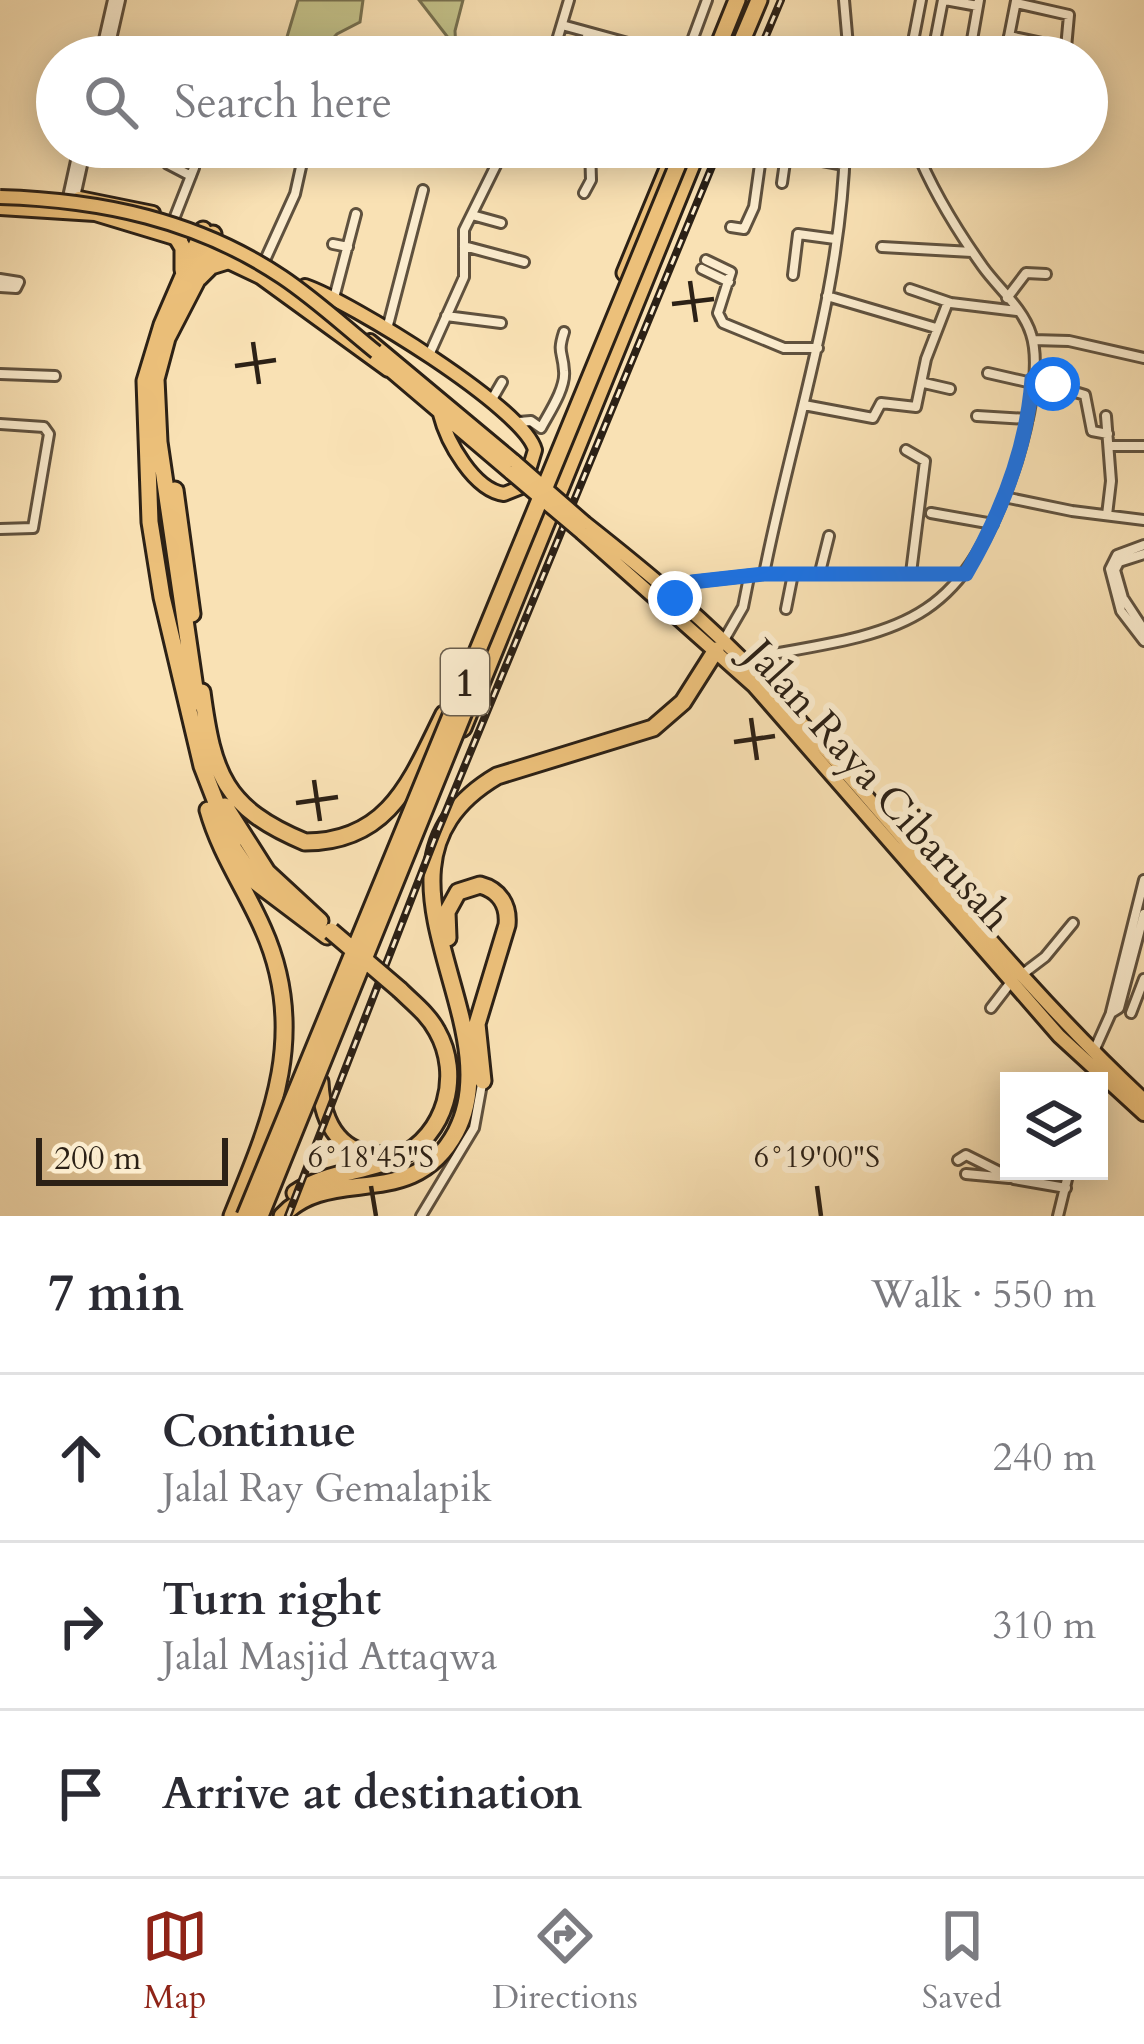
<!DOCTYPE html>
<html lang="en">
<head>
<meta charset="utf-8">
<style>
  :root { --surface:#fff; --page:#f7f7f7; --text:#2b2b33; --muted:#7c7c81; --line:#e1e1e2; --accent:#8f2418 }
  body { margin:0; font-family:Cardo,serif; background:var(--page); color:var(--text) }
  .controls { position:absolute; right:36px; bottom:36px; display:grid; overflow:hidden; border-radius:0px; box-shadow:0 6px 30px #0003 }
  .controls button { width:108px; height:108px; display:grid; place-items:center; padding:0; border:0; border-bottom:3px solid var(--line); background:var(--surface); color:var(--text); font:60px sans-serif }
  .scale { position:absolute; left:36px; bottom:30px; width:192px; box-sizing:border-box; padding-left:12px; border:6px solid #2c2116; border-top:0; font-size:33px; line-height:42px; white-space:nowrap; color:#2c2116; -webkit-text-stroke:9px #fbecce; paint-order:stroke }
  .stop { position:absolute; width:36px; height:36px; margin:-27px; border:9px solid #1a73e8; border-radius:50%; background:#fff }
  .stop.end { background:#1a73e8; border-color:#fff; box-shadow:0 3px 12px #0008 }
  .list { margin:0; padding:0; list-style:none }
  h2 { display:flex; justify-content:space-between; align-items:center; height:156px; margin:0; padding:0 48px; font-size:51px }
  h2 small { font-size:39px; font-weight:400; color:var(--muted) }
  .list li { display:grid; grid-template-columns:78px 1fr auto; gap:36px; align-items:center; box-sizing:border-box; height:168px; padding:0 48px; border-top:3px solid var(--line) }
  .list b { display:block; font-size:45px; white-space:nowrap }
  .list p { margin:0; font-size:39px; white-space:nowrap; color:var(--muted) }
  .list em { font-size:39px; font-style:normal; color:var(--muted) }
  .icon { flex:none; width:66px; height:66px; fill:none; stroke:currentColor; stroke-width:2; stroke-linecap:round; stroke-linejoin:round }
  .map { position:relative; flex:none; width:1144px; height:1216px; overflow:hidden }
  .search { position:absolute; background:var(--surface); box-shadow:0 6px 30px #0003; left:36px; right:36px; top:36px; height:132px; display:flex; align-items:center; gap:30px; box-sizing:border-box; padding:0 42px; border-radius:66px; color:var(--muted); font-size:45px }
  .sheet { height:660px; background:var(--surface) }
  nav { display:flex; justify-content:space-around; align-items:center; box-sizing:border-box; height:168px; border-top:3px solid var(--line); background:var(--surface); font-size:33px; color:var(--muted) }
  nav a { display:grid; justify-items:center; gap:6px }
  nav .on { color:var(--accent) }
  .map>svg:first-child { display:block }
</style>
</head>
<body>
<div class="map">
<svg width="1144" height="1216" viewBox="0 0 1144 1216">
  <rect width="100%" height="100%" fill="#f9e1b4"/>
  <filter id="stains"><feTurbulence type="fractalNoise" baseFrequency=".00167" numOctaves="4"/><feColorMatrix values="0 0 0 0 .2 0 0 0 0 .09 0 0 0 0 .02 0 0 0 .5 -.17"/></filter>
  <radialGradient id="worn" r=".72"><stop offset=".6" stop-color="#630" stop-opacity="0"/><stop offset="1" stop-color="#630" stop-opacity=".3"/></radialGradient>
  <path fill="#c3c189" stroke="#787150" stroke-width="3" d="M298,0h65l-3,22 -23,12 -21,23h-35z
    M419,0h44l-8,31 1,17z"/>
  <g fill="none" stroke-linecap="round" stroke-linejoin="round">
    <defs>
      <path id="street" d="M844,0l5,57
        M945,0l33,6
        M562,25l117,32
        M1009,36l57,12 3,-33 -53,-12
        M828,51l20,-3
        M100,57l13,-57
        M107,57l13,-57
        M552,57l17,-57
        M581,57l7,-24
        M686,57l21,-57
        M910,57l11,-57
        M932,57l11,-57
        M969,57l10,-57
        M1005,57l11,-56
        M169,147l-1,17 23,12
        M782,183l4,-28
        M584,193l7,-13 -1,-33
        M68,197l11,-50
        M75,197l11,-50
        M472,215l29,8
        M174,219l20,-51
        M731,227l13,2 10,-22 8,-57 82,15
        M333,244l15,3
        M464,246l60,16
        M882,247l90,5
        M265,260l30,-66 8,-36 -7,-11
        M706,260l25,12 -13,41 5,10 61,25h34
        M702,269l27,13
        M793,275l5,-41 37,5
        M0,279l19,3 -3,6 -16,-1
        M910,289l41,14 66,8
        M827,296l109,32
        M334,298l22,-84
        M1007,298l19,-25 20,1
        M446,316l55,7
        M387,329l36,-139
        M1033,340l36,1 75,17
        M429,355l35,-78v-47l41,-83
        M988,373l44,10
        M0,374l55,2
        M1032,379l53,16 7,36 16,3
        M924,383l26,6
        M491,401l11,-19
        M804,405l69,13 8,-15 35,4 10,-48 22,-57
        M977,416l51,3
        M1106,416l5,65 -4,34
        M519,422l12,-1 10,7c8,-15 25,-40 23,-57 -1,-20 -7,-17 0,-39
        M0,424l44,3 5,7 -16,94 -33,1
        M1110,446h34
        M906,450l19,11 -14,112
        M1004,497l68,14 72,9
        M931,513l62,11
        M1144,545l-27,10 -7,14 11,42 23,30
        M1144,554l-25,8 -4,8 8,28 21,32
        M820,572l9,-36
        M764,574c28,-142 77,-281 81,-427
        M676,598l16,-16 72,-8h201
        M786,609l7,-35
        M724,640l19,-33 6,-30
        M744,659c161,-28 217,-29 273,-198 10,-33 25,-94 14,-127 -8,-26 -33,-46 -48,-67 -27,-38 -51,-77 -68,-120
        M1020,976l25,-19 28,-34
        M991,1008l20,-26
        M1111,1012l33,-132
        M1131,1013l13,-34
        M1094,1051l17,-38 8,-5 25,-94
        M958,1160l8,-5 48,24 52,9
        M966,1174l43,4
        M421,1216l53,-88 8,-44
        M1058,1216l11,-45"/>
      <path id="primary" d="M79,198l74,15
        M0,208l95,6 86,26
        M199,248l61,29 128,93
        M305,286c44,15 219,122 230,164l-11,36 -20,8c-30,-4 -57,-52 -64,-80
        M370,341l145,121
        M384,365l127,108
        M585,523c62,49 124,100 178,158 130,137 242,290 381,419
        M582,533l172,153 305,350 85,78"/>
      <path id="highway" d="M714,57l23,-57
        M735,57l24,-57
        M203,230l-41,95 -17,56 5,141 12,75 40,169 32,83 23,34 70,53
        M177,238l6,10v22
        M625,273l52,-126
        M199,278l12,-12 16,-5
        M175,490l17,124
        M202,692c11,82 22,116 103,150 85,0 107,-64 139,-128
        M197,702l-38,-260 -3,-63 11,-41 30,-58 16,-46
        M463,728l236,-581
        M225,806l42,66 53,49
        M208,810c12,43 37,78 55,119 46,103 9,190 -31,287
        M448,938l-1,-26 11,-20 22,-7c19,5 29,20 27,40l-30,99 6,57
        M320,1082c2,43 22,77 69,72
        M295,1193c32,-22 70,-20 104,-36 47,-22 63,-82 38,-126 -9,-17 -24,-28 -37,-41
        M282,1216c49,-53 130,-2 174,-84 59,-113 -111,-266 41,-356l156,-48 30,-26 33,-52"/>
    </defs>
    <use href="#street" stroke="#5f513e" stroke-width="14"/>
    <use href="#primary" stroke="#2c2116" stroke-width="18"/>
    <use href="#highway" stroke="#2c2116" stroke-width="21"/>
    <use href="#street" stroke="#fbecce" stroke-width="8"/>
    <use href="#primary" stroke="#ecc07a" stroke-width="12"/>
    <use href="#highway" stroke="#ecc07a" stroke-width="15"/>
    <defs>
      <path id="rail" d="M757,57l24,-57
        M288,1216l149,-383 283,-686"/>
    </defs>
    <use href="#rail" stroke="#2c2116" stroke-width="8"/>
    <use href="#rail" stroke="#fbecce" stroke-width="3" stroke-dasharray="9" stroke-linecap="butt"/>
    <defs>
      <path id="primary-bridge" d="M0,197c101,3 197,23 282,80 33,22 63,50 94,75
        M515,462l70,61
        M511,473l71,60"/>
      <path id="highway-bridge" d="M331,931l69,59
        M245,1216l440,-1069
        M260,1216l204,-504"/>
    </defs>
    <use href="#primary-bridge" stroke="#2c2116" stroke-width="18" stroke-linecap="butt"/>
    <use href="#highway-bridge" stroke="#2c2116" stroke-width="21" stroke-linecap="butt"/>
    <use href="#primary-bridge" stroke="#ecc07a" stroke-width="12"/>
    <use href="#highway-bridge" stroke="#ecc07a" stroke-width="15"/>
  </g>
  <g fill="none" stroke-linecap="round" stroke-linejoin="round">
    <path stroke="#1a73e8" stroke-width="15" d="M675,598l17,-16 72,-8h202c35,-60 61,-126 66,-195l21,5"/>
  </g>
  <path fill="none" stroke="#2c2116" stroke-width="4.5" d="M690,281l6,41M672,304l42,-5M253,342l6,42M235,366l41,-6M751,718l6,42M734,742l41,-6M314,780l6,41M296,803l42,-6M371,1186l5,30M817,1186l4,30"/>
  <g text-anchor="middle" stroke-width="12" stroke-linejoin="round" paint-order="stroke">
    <rect fill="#fbecce" stroke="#6a5e4d" stroke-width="3" x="441" y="649" width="48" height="66" rx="9"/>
    <g font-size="39" font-weight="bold" fill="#2c2116">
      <text x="465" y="696">1</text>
    </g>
    <g font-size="42" fill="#2c2116" stroke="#fbecce">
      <text transform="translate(879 784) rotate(48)" y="15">Jalan Raya Cibarusah</text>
    </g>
  </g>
  <g font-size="30" text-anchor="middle" fill="#2c2116" stroke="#fbecce" stroke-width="12" stroke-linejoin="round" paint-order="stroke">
    <text x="371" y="1167">6°18'45"S</text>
    <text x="817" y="1167">6°19'00"S</text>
  </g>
  <rect width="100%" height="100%" filter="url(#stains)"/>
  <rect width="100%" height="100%" fill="url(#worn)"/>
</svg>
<div class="controls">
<button><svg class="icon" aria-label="layers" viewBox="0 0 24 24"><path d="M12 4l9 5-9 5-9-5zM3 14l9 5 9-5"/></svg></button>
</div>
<div class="scale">200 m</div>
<div class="stop" style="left:1053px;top:384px"></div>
<div class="stop end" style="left:675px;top:598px"></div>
<div class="search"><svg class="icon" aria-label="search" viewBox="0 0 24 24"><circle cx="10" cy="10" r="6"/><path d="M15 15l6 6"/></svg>Search here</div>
</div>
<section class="sheet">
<h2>7 min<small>Walk · 550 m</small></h2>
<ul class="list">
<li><svg class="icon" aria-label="ahead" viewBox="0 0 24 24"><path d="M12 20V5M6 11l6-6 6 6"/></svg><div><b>Continue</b><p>Jalal Ray Gemalapik</p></div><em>240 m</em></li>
<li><svg class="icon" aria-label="right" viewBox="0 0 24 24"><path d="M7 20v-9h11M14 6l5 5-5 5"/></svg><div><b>Turn right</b><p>Jalal Masjid Attaqwa</p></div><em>310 m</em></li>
<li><svg class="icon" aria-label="arrive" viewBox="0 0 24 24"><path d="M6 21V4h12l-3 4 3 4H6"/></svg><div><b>Arrive at destination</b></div></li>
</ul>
</section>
<nav>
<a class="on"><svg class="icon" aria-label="map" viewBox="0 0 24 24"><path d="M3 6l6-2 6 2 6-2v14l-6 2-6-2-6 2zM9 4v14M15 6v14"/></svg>Map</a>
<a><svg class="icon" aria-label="directions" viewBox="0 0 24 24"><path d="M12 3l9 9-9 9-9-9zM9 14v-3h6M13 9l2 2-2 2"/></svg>Directions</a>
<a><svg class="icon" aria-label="saved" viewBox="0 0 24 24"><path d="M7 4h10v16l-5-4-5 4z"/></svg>Saved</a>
</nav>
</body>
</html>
